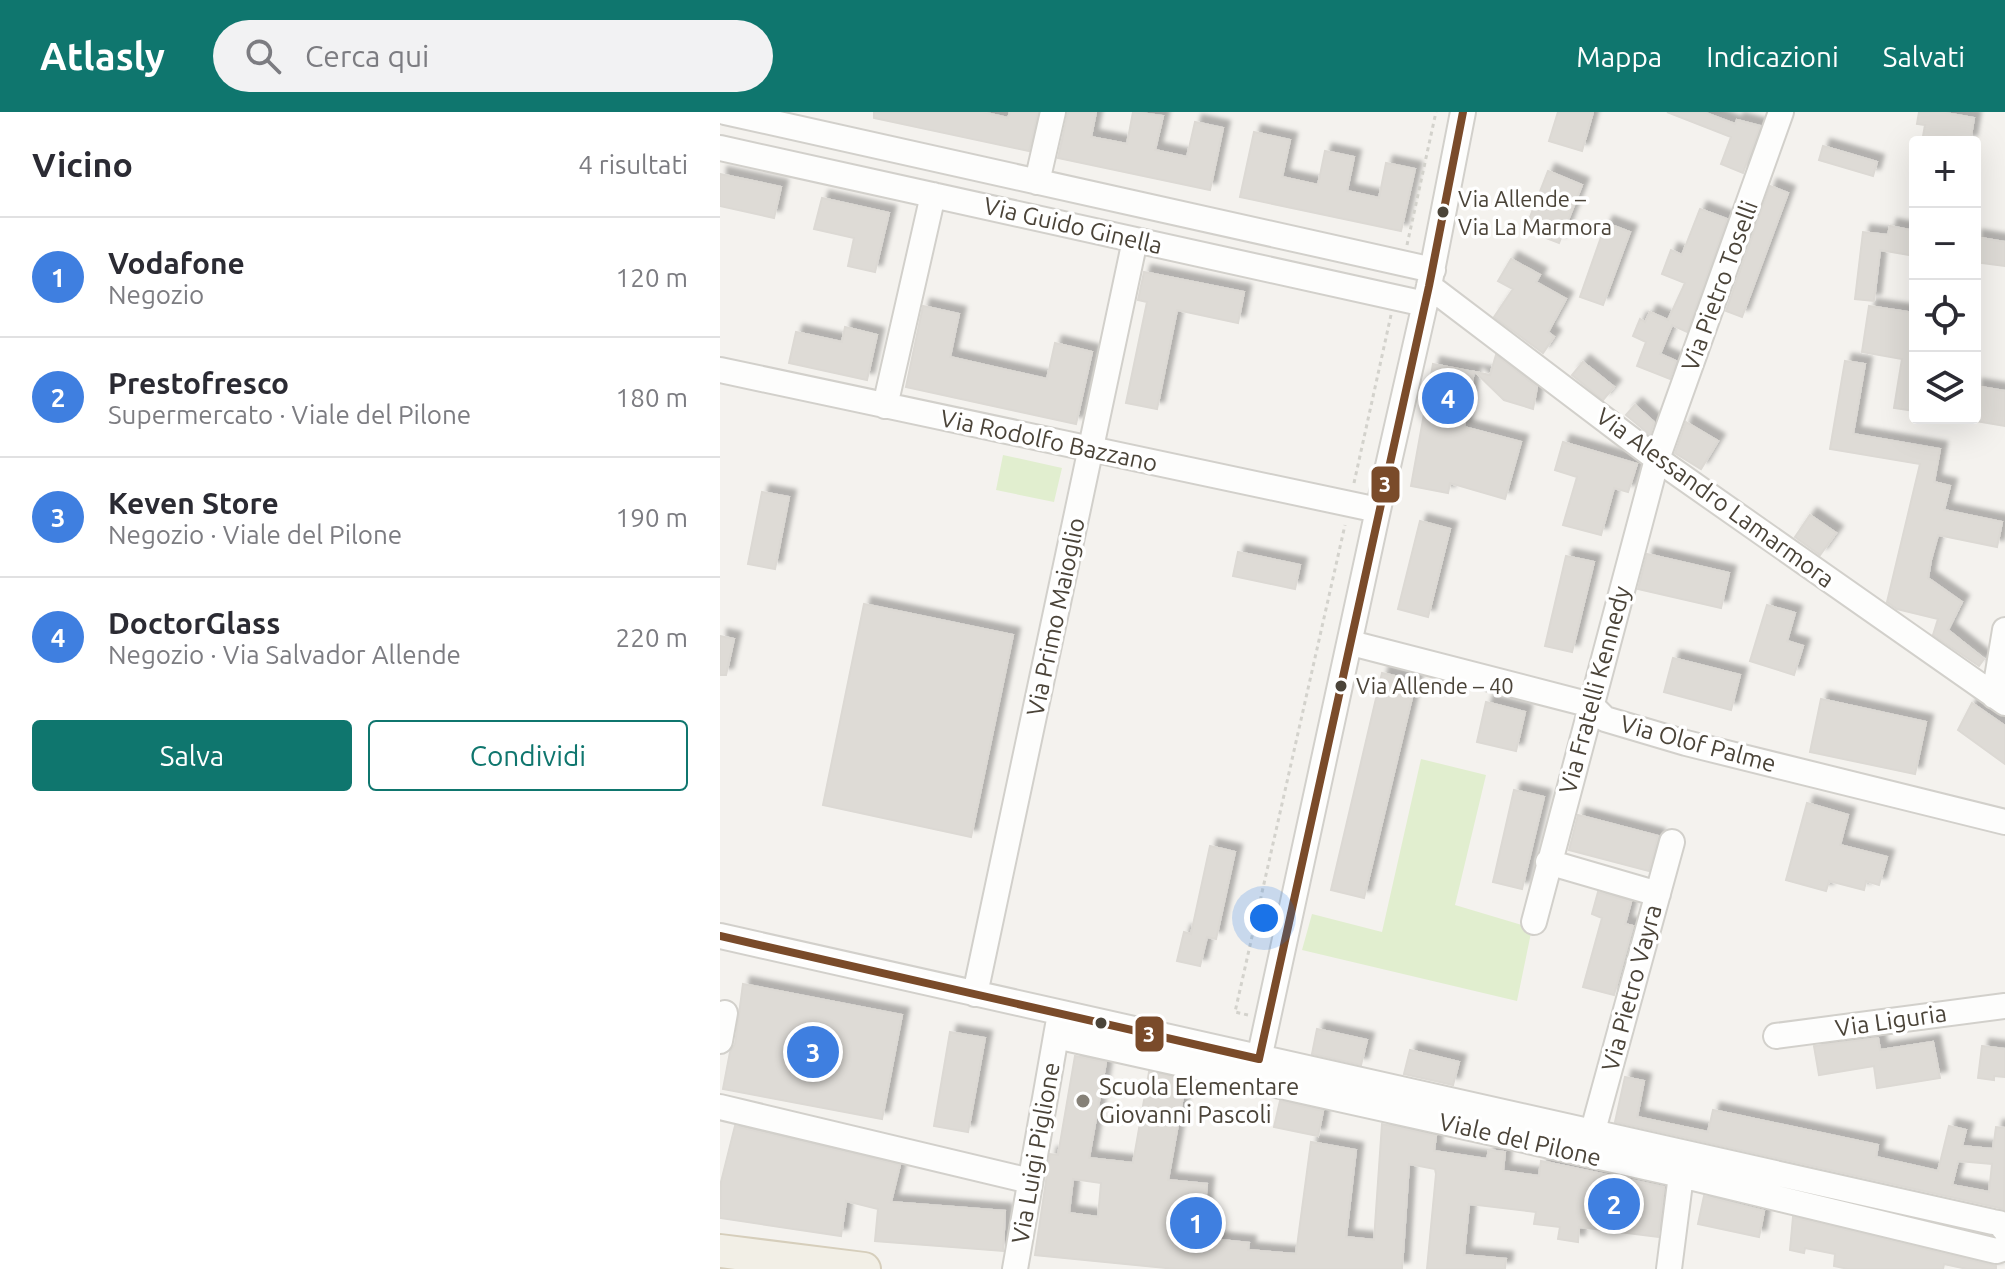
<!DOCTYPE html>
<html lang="it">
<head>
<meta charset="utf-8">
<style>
  :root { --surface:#fff; --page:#f2f2f3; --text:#2b2b33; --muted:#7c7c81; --line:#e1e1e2; --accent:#0f766e }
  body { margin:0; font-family:Ubuntu,sans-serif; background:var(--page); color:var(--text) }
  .controls { position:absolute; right:24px; top:24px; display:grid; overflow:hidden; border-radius:8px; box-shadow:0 8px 32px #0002 }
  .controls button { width:72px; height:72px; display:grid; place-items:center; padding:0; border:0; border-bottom:2px solid var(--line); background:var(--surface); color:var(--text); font:40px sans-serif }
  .you { position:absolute; left:544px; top:806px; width:28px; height:28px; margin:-20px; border:6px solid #fff; border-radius:50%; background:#1a73e8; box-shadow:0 0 0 12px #1a73e833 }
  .badge { display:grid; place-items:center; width:52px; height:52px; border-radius:50%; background:var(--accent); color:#fff; font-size:26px; font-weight:700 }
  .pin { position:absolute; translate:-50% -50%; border:4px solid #fff; box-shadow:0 2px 8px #0006 }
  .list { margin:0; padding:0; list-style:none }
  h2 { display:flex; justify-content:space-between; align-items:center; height:104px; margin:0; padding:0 32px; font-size:34px }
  h2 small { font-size:26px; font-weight:400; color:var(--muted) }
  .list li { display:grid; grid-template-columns:52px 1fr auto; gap:24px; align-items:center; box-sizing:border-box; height:120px; padding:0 32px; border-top:2px solid var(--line) }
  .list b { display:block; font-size:30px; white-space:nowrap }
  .list p { margin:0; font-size:26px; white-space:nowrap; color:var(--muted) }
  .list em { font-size:26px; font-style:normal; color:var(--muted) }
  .actions { display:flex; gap:16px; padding:24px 32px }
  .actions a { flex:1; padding:18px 0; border:2px solid var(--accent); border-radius:8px; text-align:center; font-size:28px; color:var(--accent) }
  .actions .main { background:var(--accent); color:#fff }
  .icon { flex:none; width:44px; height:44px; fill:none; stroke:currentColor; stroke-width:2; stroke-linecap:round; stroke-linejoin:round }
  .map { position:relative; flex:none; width:1285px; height:1157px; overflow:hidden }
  header { display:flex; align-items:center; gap:48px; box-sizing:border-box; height:112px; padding:0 40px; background:var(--accent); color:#fff }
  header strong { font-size:38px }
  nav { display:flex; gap:44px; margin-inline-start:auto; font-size:28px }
  .search { width:560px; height:72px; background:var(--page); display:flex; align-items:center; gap:20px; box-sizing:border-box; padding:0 28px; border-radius:44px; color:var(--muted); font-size:30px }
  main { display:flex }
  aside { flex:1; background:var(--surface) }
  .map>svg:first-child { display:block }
</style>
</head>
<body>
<header>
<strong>Atlasly</strong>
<div class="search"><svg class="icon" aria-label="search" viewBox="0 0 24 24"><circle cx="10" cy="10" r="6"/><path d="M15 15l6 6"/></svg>Cerca qui</div>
<nav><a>Mappa</a><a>Indicazioni</a><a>Salvati</a></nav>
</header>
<main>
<aside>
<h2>Vicino<small>4 risultati</small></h2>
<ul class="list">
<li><span class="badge" style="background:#3f7fe0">1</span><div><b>Vodafone</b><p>Negozio</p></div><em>120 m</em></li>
<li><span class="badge" style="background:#3f7fe0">2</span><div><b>Prestofresco</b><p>Supermercato · Viale del Pilone</p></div><em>180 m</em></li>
<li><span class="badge" style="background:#3f7fe0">3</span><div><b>Keven Store</b><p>Negozio · Viale del Pilone</p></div><em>190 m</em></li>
<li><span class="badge" style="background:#3f7fe0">4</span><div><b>DoctorGlass</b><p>Negozio · Via Salvador Allende</p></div><em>220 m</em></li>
</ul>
<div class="actions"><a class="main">Salva</a><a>Condividi</a></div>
</aside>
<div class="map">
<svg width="1285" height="1157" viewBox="0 0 1285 1157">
  <defs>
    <filter id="shadow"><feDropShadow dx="7" dy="-7" stdDeviation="2" flood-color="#0004"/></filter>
  </defs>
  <rect width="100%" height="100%" fill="#f4f2ee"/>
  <path fill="#e1eecf" d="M283,343l59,13 -8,34 -58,-12z
    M701,647l65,16 -31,130 77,23 -15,73 -215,-51 10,-36 70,18z"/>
  <path fill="#dedbd6" stroke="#dcd9d4" stroke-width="2" fill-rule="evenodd" filter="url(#shadow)" d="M154,0h108l26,6 2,-6h28l-9,39 -155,-33z
    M348,0h28l-5,25 36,7 6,-32 30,4 -8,34 32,7 8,-35 28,6 -13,62 -152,-32z
    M838,0h35l-11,39 -33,-10z
    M947,0h36l32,12 2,-4 23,6 -17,47 -22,-9 10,-27z
    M1199,0h21l34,6 -4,24h-48l3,-17 -8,-1z
    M534,20l36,8 -8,37 36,8 7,-34 29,6 -7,34 32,7 7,-35 29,6 -14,62 -161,-34z
    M1103,34l54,16 -4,14 -54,-16z
    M828,59l34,14 -23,58 -34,-13z
    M0,62l61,13 -7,31 -54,-12z
    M1050,74l18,7 -46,124 -16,-6z
    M102,86l67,15 -14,59 -27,-6 6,-28 -40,-9z
    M980,97l27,10 -40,113 -15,-7 -12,29 16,7 -6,18 -33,-13 9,-24 -13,-6 7,-17 5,3 5,-10 18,8 17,-37 -23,-9 9,-24 11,5z
    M886,111l24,9 -27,73 -23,-8z
    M1170,114l25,5v25l-35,-6 -6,51 -19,-2 8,-67 25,3z
    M1255,125l30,5v24l-30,-4z
    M791,147l29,16 -4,7 30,17 -18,33 6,5 -11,16 -49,-36 19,-28 -15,-8z
    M424,160l100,20 -6,31 -61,-13 -20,99 -31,-6 21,-101 -9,-2z
    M203,194l36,8 -9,43 97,22 8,-36 37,9 -16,72 -170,-37z
    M1149,194l46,7v98l-21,-3 8,-49 -40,-7z
    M125,215l32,8 -10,45 -78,-17 7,-31 46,10z
    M776,243l41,32 -4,22 -29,-9 -29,-28 15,3z
    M1125,249l20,3 -12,70 87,15 -6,33 16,4 -6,24 58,12 -5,25 -59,-12 -7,25 -3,18 34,24 -14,28 36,29 -5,7 -46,-31 5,-16 -41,-10 -10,-7 33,-138 -90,-15z
    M863,250l31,25 -11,13 -31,-25z
    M713,252l41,8 -10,55 57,15 -16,57 -55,-16 -2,10 -37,-7z
    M1255,274l30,5v35l-30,-5z
    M915,293l19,17 -4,13 -24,-20z
    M966,310l32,19 -17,28 -26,-16z
    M843,330l74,22 -9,28 -14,-4 -13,47 -38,-10 14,-48 -22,-7z
    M42,380l27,5 -14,72 -27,-5z
    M1090,403l26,18 -16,22 -25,-18z
    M700,409l30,8 -22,88 -30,-8z
    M518,440l62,13 -5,24 -62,-13z
    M927,442l82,19 -8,35 -83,-19z
    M846,444l28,6 -22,90 -27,-6z
    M144,492l149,31 -42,202 -148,-32z
    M1047,493l28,8 -8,28 16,5 -9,29 -44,-14z
    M0,524l14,3 -8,36h-6z
    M953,546l67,17 -9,35 -67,-18z
    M662,561l34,8 -52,217 -33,-8z
    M1101,587l105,23 -11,52 -105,-22z
    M766,590l39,10 -9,39 -39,-9z
    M1252,591l33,23v38l-47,-34z
    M794,678l30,7 -22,92 -29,-7z
    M1087,691l41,12 -8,30 47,12 -8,28 -13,-4 -2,9 -35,-9 -3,10 -40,-11z
    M858,703l80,21 -9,35 -80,-21z
    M490,734l25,6 -19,87 -9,-2 -7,29 -23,-5 7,-29 7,2z
    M878,780l33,10 -6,22 8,2 -19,69 -31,-8 19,-69 -10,-4z
    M23,872l159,31 -20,104 -159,-30 7,-37 5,-8z
    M597,917l50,11 -6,25 -49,-11z
    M230,920l35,6 -17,94 -34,-6z
    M1158,926l2,12 53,-8 7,36 -63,10 -3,-22 -55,9 -5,-29z
    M1262,934l23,3v28l-11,-1v4l-16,-2z
    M690,938l49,12 -6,23 -49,-11z
    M355,944l31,6 -17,96 44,5 16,-91 37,8 -18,100 39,4 -5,54 47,5 -1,7 48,4 15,-112 45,8 -10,87 28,3 8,-116 54,12 -2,15 53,8 2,-9 16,2 -2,19 36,5 2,-15 123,26 -6,50 -79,-10 -1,15 -20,-3 2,-12 -26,-3 2,-12 -67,-8 -5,51 42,4 -1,10h-78l9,-95 -1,-5 -26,-5 -7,105h-226l-141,-14 15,-101 8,1zM353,1067l28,4 -3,34 -29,-4z
    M905,965l19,4 -7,36 71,15 5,-22 165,35 -2,12 62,14 11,-45 17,4 -4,16 31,3 3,-22 9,1 -1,81 -389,-87zM1238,1049l34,3 -3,28 -37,-7z
    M560,989l43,10 -5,25 -44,-9z
    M15,1014l165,39 -9,37 114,9 -2,40 -128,-10 3,-32 -32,-8 -5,35 -121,-18 1,-36z
    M984,1084l60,15 -5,26 -61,-13z
    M1073,1105l203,49v3h-29l-23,-5 -1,5h-95l-14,-3 1,-12 -30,-6 -1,5 -14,-3z"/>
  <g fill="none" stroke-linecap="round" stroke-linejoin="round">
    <defs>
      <path id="minor" d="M5,0l708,158
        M0,36l705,156
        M317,70l16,-70
        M709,174l228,173 348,244
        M0,258l658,140
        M165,294l48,-211
        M631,531l240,62 14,14 81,24 319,79
        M1274,584l11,-66
        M828,750l110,32
        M814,810l123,-463 124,-347
        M0,824l1273,286 6,1 6,7
        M255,882l160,-754
        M340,902l-4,22 625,139 315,76 9,-3
        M1056,924l229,-30
        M0,929l5,-28
        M539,947l119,-549 51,-224 34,-174
        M0,995l310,74
        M872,1022l80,-292
        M295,1157l41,-233
        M949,1157l12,-94"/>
      <path id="major" d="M0,1139l144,18"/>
    </defs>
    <use href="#minor" stroke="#d2d0cb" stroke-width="28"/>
    <use href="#major" stroke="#d6cebb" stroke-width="36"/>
    <path stroke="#d3d2cc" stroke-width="3" stroke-dasharray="4 4" stroke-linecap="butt" d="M687,133l29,-133
      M634,371l37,-168
      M528,903l-13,-3 110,-487"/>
    <use href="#minor" stroke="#fdfdfc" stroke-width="24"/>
    <use href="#major" stroke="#f2efe6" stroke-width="32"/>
    <defs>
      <path id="bus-1" d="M0,824l539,123 170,-773 34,-174"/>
    </defs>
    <use href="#bus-1" stroke="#fff" stroke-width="14"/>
    <use href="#bus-1" stroke="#7a4b2a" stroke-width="8"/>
  </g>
  <g fill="#4b4439" stroke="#fff" stroke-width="3">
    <circle cx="723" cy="100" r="7"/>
    <circle cx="621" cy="574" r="7"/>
    <circle cx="381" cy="911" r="7"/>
  </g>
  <circle fill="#868178" stroke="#fff" stroke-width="3" cx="363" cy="989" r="8"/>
  <g text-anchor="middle" stroke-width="7" stroke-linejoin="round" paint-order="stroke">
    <g font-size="22" fill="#4b4439" stroke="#fff" text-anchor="start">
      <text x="738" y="95">Via Allende –<tspan x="738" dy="28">Via La Marmora</tspan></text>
      <text x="636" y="582">Via Allende – 40</text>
    </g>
    <g font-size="24" fill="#4b4439" stroke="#fff">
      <text transform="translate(353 114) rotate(13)" y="8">Via Guido Ginella</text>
      <text transform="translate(1000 174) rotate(-70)" y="8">Via Pietro Toselli</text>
      <text transform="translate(329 329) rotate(12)" y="8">Via Rodolfo Bazzano</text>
      <text transform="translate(995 386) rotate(36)" y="8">Via Alessandro Lamarmora</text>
      <text transform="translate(336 505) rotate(-78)" y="8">Via Primo Maioglio</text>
      <text transform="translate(875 578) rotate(-75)" y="8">Via Fratelli Kennedy</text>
      <text transform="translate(978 632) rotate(15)" y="8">Via Olof Palme</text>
      <text transform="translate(912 876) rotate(-75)" y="8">Via Pietro Vayra</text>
      <text transform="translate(1171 909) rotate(-8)" y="8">Via Liguria</text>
      <text transform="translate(800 1028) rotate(13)" y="8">Viale del Pilone</text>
      <text transform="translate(316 1041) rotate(-80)" y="8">Via Luigi Piglione</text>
    </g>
    <g font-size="24" fill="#4b4439" stroke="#fff" text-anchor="start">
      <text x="379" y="983">Scuola Elementare<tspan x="379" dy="28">Giovanni Pascoli</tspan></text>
    </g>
  </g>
  <g stroke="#fff" stroke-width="3">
    <rect x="650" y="353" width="31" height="39" rx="8" fill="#7a4b2a"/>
    <rect x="414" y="903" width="31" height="38" rx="8" fill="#7a4b2a"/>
  </g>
  <g font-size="22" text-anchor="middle" font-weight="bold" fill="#fff">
    <text x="665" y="380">3</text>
    <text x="429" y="930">3</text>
  </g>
</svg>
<div class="controls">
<button>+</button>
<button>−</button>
<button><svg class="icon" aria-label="locate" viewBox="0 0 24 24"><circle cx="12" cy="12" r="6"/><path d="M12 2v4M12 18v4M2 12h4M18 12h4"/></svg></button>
<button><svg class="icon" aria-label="layers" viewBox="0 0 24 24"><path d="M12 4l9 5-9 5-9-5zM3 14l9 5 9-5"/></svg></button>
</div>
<div class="you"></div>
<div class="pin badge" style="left:476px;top:1111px;background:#3f7fe0">1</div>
<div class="pin badge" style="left:894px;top:1092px;background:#3f7fe0">2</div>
<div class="pin badge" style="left:93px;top:940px;background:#3f7fe0">3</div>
<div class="pin badge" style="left:728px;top:286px;background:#3f7fe0">4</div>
</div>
</main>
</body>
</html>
